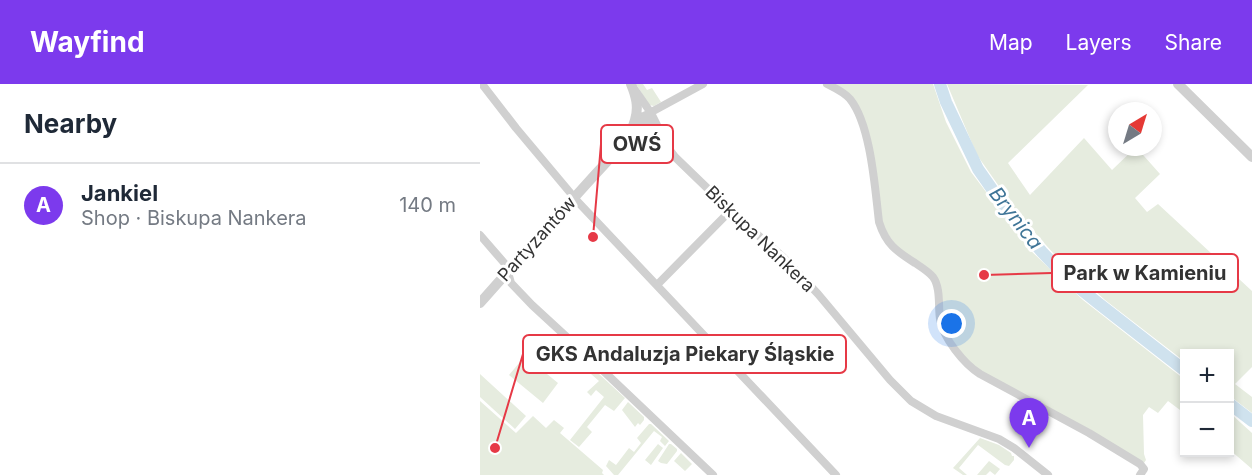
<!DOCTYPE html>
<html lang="en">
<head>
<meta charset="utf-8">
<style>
  :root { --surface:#fff; --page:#f6f6f7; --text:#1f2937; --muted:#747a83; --line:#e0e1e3; --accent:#7c3aed }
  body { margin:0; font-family:Inter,sans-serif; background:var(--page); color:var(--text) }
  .controls { position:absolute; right:18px; bottom:18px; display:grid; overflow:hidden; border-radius:0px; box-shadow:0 3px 9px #0003 }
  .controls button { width:54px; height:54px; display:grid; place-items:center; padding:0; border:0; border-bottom:2px solid var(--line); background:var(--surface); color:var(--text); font:30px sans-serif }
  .compass { position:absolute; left:628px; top:18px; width:54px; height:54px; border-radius:50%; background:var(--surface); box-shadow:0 3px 9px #0003; rotate:38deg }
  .you { position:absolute; left:472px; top:240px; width:21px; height:21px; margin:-15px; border:4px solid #fff; border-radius:50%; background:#1a73e8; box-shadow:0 0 0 9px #1a73e833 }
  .badge { display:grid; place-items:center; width:39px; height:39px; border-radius:50%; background:var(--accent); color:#fff; font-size:20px; font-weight:700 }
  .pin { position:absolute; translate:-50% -50px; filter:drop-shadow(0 2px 3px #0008) }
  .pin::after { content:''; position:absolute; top:32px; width:21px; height:18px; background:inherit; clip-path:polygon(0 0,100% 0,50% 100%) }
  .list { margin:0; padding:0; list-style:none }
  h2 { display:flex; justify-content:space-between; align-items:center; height:78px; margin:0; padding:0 24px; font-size:26px }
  h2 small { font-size:20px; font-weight:400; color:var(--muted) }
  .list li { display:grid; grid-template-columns:39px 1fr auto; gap:18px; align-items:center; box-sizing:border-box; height:84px; padding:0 24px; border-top:2px solid var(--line) }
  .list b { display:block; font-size:22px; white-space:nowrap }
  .list p { margin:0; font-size:20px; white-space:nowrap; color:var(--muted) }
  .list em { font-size:20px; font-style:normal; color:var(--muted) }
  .map { position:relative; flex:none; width:772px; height:391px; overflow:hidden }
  header { display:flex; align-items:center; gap:36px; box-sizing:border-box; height:84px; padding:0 30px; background:var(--accent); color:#fff }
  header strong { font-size:28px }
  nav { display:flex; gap:33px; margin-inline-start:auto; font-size:21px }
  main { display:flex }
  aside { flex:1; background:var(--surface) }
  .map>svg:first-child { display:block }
</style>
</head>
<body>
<header>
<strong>Wayfind</strong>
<nav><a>Map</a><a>Layers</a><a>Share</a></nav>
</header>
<main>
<aside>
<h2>Nearby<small></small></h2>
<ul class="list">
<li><span class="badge">A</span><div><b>Jankiel</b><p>Shop · Biskupa Nankera</p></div><em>140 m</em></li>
</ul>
</aside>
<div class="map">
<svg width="772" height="391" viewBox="0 0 772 391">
  <rect width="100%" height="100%" fill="#fff"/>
  <path fill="#e6ecdf" d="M156,0h7l4,6 5,-2 9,14 -7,4 -5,-1z
    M352,0h101l13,38 25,50 59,78 53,50 101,79v34l-16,-12 -10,12 -9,-6 -6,8 1,39 2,6 -2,3 -168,-94 -7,-6 -25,-35 -6,-44 -38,-33 -19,-27 -20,-109z
    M467,0l141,1 -80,78 22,32 54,-57 28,32 24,-23 24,27 -25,24 12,14 11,-8 94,87v76l-17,17 17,13v16l-22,-17v-42h-46v7l-79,-61 -51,-46 -35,-39 -42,-60z
    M45,272l33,27 -15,20 -34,-28z
    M113,288l5,1 27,25 -11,13 -9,-6 -18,22 5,5 -13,15 -9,-7 34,-43 -8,-7 -5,6 -4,-4 12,-11 -8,-7z
    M0,290l46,42 -11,13 -35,-32z
    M0,317l36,32 17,-17 13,12 8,-8 10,8 -4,5 43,37 -1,3 2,2h-124z
    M148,318l16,15v3l-4,5 -2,-2 -3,4 -13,-17z
    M750,329l22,20v36l-22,-19z
    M169,340h2l18,17 -4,5 -5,-5 2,-4 -8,-6 -36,44h-4l-8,-9 3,-6 7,5 13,-17 5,4 7,-9 -4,-5z
    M500,354l19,7 12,8 1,3h2v4l-5,6 -4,-1 -27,-20 -19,23 8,7h-4l-10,-7z
    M178,360l5,4 -12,17 -6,-5z
    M189,360h2l6,5v2l-10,13 -6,-1 -3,-2z
    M201,369l11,11 -7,7 -11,-10z
    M509,377l11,8 -5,6 -5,-4 -4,4h-9z"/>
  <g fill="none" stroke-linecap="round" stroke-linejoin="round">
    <path stroke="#cfe2ee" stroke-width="12" d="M460,0l6,18 32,67 30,43 34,40 26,27 30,24 86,67
      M750,320l22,17"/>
    <path stroke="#d0d0d0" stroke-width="8" d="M2,0l34,44 62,74 258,273
      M347,0c8,4 17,8 23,15 21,26 25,90 29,123 7,22 17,29 36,41 6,4 13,8 18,14 8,11 5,29 7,42 3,19 24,45 40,55l109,59 51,31 4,5 -4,6
      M155,6l16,23 10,20
      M164,32l31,41 59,57 49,43 35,37 72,86 21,21 25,15 63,23 15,9 34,27
      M156,33l19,22
      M159,33l5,-1 59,-32
      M145,54l16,-4 11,2
      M0,151l26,30 5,18 21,22 63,58 118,112
      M177,201l74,-75"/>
    <path stroke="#d0d0d0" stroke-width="10" d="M698,0l74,73
      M0,219c37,-42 74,-83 111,-124 14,-16 39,-39 44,-59 4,-13 1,-24 -4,-36"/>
  </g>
  <g text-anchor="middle" stroke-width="6" stroke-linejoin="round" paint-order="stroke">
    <g font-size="18" fill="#333" stroke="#fff">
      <text transform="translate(57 155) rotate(-48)" y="6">Partyzantów</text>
      <text transform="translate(280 155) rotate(44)" y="6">Biskupa Nankera</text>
    </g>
    <g font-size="20" font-style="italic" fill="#3f7597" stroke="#fff">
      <text transform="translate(536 134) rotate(52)" y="7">Brynica</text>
    </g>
  </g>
  <path fill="none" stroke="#e63946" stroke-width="2" d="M113 153L121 60M504 191L572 189M15 364L43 270"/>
  <g fill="#e63946" stroke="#fff" stroke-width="2">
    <circle cx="113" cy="153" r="6"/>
    <circle cx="504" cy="191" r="6"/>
    <circle cx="15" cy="364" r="6"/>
  </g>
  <g fill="#fff" stroke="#e63946" stroke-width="2">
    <rect x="121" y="41" width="72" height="38" rx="6"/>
    <rect x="572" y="170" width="186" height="38" rx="6"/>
    <rect x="43" y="251" width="323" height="38" rx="6"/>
  </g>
  <g font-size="20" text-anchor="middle" font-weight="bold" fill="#333">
    <text x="157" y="67">OWŚ</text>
    <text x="665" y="196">Park w Kamieniu</text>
    <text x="205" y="277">GKS Andaluzja Piekary Śląskie</text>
  </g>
</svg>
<div class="controls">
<button>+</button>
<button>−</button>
</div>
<svg class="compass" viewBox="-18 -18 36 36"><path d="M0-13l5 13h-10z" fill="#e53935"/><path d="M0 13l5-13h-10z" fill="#747a83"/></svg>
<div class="you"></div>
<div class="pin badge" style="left:549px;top:364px">A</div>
</div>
</main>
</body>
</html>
